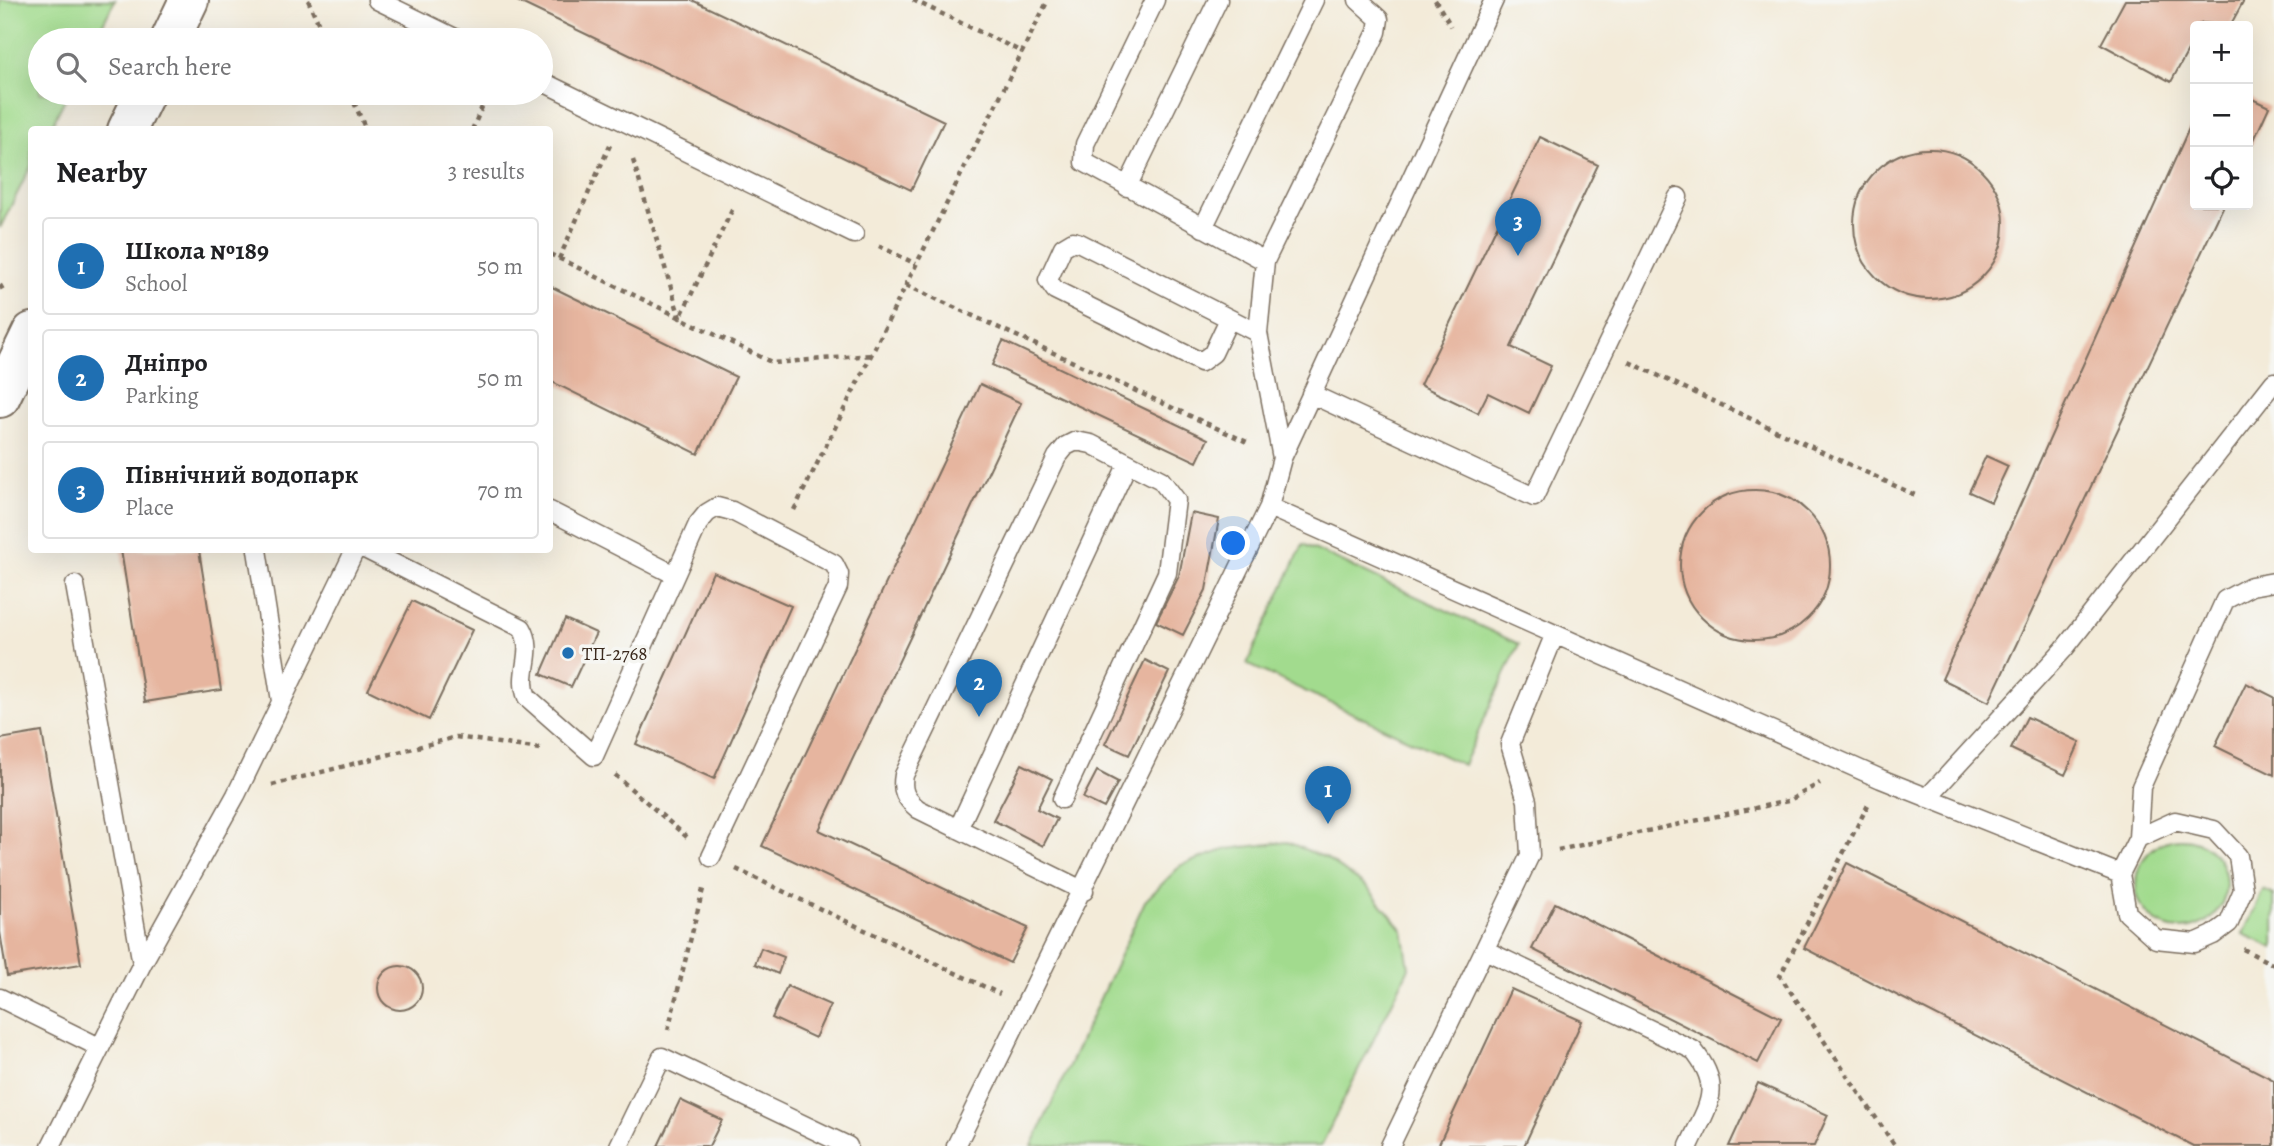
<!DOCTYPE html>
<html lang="en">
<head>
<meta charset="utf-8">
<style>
  :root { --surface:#fff; --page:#f6f6f6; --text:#202124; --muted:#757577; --line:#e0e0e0; --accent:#1f6fb2 }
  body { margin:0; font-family:Alegreya,serif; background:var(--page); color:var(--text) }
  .controls { position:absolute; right:21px; top:21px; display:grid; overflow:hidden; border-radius:7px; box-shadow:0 7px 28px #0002 }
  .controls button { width:63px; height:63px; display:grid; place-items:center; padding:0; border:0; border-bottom:2px solid var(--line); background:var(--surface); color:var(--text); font:35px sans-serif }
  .you { position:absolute; left:1234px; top:544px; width:24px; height:24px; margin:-18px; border:5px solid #fff; border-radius:50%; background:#1a73e8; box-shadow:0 0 0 10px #1a73e833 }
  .badge { display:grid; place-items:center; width:46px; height:46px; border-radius:50%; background:var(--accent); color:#fff; font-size:23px; font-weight:700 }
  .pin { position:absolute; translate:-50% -58px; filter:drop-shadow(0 2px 4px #0008) }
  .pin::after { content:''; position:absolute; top:37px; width:24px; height:21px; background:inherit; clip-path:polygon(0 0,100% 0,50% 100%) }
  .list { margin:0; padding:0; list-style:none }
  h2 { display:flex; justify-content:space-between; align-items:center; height:91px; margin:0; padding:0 28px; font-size:30px }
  h2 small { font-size:23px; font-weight:400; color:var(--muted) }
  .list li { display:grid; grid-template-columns:46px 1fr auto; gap:21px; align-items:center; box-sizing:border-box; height:98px; margin:0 14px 14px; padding:0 14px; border:2px solid var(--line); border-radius:7px }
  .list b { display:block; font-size:26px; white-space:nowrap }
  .list p { margin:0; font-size:23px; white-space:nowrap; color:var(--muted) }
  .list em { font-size:23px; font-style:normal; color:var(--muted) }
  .icon { flex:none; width:38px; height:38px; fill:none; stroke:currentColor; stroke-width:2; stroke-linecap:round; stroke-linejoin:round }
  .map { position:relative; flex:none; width:2274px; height:1146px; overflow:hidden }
  .search { position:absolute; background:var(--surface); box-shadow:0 7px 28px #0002; left:28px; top:28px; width:525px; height:77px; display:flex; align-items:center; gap:18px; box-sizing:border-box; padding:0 24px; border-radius:38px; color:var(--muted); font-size:26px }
  .panel { position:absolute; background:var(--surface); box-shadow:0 7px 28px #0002; left:28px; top:126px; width:525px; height:427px; border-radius:7px }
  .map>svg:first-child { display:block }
</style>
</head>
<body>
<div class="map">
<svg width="2274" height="1146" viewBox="0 0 2274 1146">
  <rect width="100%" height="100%" fill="#f6f6f2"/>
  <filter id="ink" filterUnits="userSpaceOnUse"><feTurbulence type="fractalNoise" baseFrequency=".0143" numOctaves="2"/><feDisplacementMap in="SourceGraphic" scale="14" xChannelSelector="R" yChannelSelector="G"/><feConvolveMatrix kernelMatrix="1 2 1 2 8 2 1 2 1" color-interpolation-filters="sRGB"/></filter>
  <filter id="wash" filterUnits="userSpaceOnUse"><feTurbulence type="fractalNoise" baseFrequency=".00686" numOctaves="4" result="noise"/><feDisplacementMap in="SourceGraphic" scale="28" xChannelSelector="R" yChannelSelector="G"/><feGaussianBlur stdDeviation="1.57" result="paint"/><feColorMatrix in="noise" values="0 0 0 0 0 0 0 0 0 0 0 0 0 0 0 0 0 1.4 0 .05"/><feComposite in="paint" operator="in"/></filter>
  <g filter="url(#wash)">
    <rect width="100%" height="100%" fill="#f3ebd9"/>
    <path fill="#a2db8e" stroke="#6e8256" stroke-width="2" d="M0,0h115l-20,40h-55v53h28l-18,36 -18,1 -1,36 -31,62z
      M1303,544l216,100 -56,121 -216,-101z
      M2136 884a45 45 0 1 1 90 0a45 45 0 1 1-90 0Z
      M1287,842l39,16 42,30 35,42 6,38 -88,178h-289l113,-245 36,-36 46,-16z
      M2263,890l11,5v53l-31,-14z"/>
    <g id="blocks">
      <path fill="#e6b59f" d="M515,0h177l252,121 -33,69z
        M2125,0h119l-14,26 -27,-3 -8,3v12l-24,44 -70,-38z
        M2248,97l21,10 -21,46z
        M2195,115v90h29l-235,497 -47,-23z
        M1540,137l58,28 -87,182 40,19 -22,47 -41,-20 -10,20 -58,-28z
        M1854 224a75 75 0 1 1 150 0a75 75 0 1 1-150 0Z
        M550,286l186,91 -38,77 -148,-73z
        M1003,341l205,98 -11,23 -205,-97z
        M980,384l41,19 -202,427 209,98 -18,35 -248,-117z
        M1986,456l22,10 -17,36 -22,-10z
        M1680 565a75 75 0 1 1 150 0a75 75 0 1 1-150 0Z
        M1191,513l28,6 -13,71 -23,45 -27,-13 23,-46z
        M121,550h78l22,140 -76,12z
        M713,572l78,34 -77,173 -78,-35z
        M412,601l60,29 -43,90 -61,-30z
        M565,619l31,14 -25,54 -30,-13z
        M1145,660l24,12 -40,83 -24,-11z
        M2246,683l28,14v78l-59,-29z
        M2027,717l53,25 -15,33 -54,-26z
        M42,732l39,232 -74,12 -7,-44v-193z
        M1022,764l30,15 -15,30 20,10 -14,27 -50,-26z
        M1097,771l21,11 -14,26 -21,-10z
        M1847,863l427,217v66h-81l-389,-198z
        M1555,903l226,115 -23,45 -226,-114z
        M761,948l23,9 -6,17 -23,-10z
        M378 988a22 22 0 1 1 44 0a22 22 0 1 1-44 0Z
        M787,986l43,19 -15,33 -43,-20z
        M1511,989l71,32 -58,125h-86z
        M1758,1083l70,32 -14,31h-85z
        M680,1100l42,20 -13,26h-51z"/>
    </g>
  </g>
  <g filter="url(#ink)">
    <use href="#blocks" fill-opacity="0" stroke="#7b6e5f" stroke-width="2"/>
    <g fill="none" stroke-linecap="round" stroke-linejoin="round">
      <defs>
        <path id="service" d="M377,0l82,40
          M1155,0l-70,144 -1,18 181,99
          M541,81l313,153
          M1127,187l91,-187
          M1203,228l111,-228
          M1229,319l-16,34 -12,9 -146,-72 -7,-10 15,-33 10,-6 7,2 178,90
          M1311,394l223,103 144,-300
          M1282,458l-24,-125 7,-72 112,-229 2,-13 -21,-19
          M1269,507l612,272 239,95
          M550,511l125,64
          M257,550l24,151
          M367,550l155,78c14,24 -5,45 5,69l67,59 104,-232 9,-11 10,-6 15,4 102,53 5,10 -1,13 -127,270
          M75,585l67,379
          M1927,798l137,-149 210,-267
          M1062,799l105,-226 9,-73 -15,-20 -70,-36 -15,-3 -10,5 -9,11 -153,318c-3,16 1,23 14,34l166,82
          M2175,821l39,9 24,26 5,34 -14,33 -16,12 -18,8 -39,-4 -29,-26 -7,-39 18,-36z
          M958,829l170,-366
          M2138,838l3,-51 84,-187 26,-14 23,-4
          M1485,950l208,100c32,39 14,56 -4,96
          M0,998l99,49
          M51,1146l91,-182 94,-169 119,-245
          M619,1146l43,-89 186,89
          M956,1146l313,-639 13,-49 212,-458
          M1390,1146l140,-291 -3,-54 -17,-57 44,-108"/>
        <path id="tertiary" d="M170,40l19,-40
          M127,130l18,-37
          M0,398l32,-66"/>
      </defs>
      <use href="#service" stroke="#7b6e5f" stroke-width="21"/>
      <use href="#tertiary" stroke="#7b6e5f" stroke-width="42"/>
      <path stroke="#7b6e5f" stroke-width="4.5" stroke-dasharray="5 5" stroke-linecap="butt" d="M308,0l18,40
        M913,0l109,52
        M1435,0l16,26
        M350,93l16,37
        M472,130l16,-37
        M633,160l47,158 54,-112
        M879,246l37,18
        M550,254l223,109 99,-8
        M559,259l51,-114
        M0,285l3,5
        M906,285l343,158
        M1629,362l288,134
        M794,510l254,-510
        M615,775l73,63
        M272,785l184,-48 84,12
        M1868,805l-88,171 115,170
        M1558,850l230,-49 32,-18
        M736,869l264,125
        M2243,949l31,16
        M668,1030l36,-145"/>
      <use href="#service" stroke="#fff" stroke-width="18"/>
      <use href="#tertiary" stroke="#fff" stroke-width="38"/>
    </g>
  </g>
  <circle fill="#1f6fb2" stroke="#f6f6f2" stroke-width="2.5" cx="568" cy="653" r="7"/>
  <g text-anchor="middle" stroke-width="7" stroke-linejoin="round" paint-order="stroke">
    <g font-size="19" fill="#3b2a1e" stroke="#f6f6f2" text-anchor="start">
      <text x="582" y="660">ТП-2768</text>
    </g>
  </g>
</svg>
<div class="controls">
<button>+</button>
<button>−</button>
<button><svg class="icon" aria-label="locate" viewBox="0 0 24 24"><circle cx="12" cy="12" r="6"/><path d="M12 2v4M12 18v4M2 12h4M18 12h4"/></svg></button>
</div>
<div class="you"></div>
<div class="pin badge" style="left:1328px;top:824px">1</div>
<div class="pin badge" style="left:979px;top:717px">2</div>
<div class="pin badge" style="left:1518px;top:256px">3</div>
<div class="search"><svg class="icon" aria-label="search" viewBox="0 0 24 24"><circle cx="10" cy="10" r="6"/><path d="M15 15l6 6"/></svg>Search here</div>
<section class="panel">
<h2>Nearby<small>3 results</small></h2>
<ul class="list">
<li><span class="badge">1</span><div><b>Школа №189</b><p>School</p></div><em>50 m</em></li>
<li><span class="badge">2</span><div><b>Дніпро</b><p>Parking</p></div><em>50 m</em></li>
<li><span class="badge">3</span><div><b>Північний водопарк</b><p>Place</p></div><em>70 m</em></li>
</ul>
</section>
</div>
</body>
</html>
